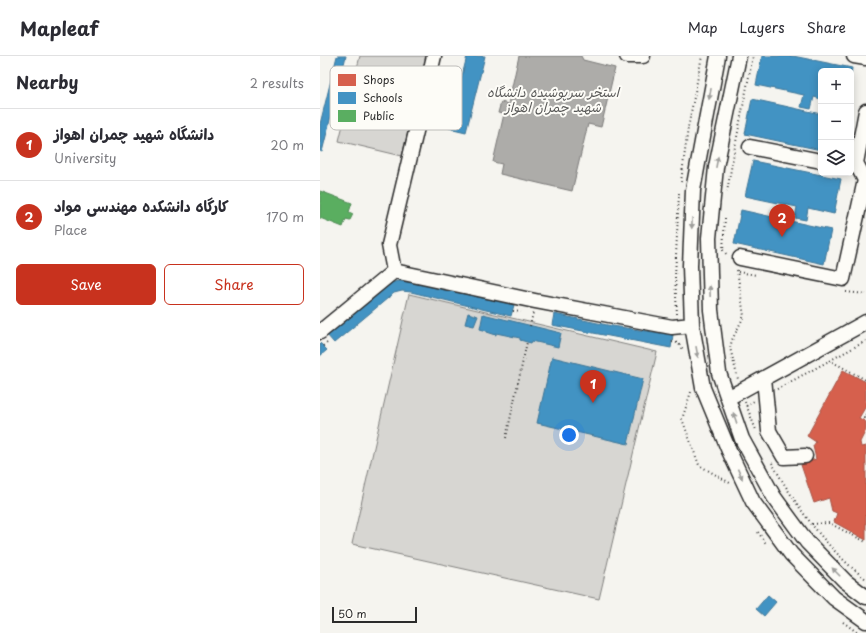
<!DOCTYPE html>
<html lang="en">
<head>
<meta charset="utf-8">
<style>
  :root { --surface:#fff; --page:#f2f2f3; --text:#2b2b33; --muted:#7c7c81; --line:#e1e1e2; --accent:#c8321e }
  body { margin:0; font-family:"Playpen Sans","Playpen Sans Arabic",sans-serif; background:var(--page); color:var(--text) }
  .controls { position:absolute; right:12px; top:12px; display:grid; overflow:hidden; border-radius:6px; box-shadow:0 2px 10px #0003 }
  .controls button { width:36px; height:36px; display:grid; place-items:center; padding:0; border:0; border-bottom:1px solid var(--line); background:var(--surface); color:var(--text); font:20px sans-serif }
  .scale { position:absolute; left:12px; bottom:10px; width:85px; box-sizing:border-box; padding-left:4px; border:2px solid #2b2b2b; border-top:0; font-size:11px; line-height:14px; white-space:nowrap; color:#2b2b2b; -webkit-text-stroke:3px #fdfcf7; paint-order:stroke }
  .you { position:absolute; left:249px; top:379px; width:14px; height:14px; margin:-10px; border:3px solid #fff; border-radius:50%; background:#1a73e8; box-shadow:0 0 0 6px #1a73e833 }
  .badge { display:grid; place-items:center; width:26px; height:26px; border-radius:50%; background:var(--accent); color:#fff; font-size:13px; font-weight:700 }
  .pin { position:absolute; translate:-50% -33px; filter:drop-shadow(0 1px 2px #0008) }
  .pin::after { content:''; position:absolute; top:21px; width:14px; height:12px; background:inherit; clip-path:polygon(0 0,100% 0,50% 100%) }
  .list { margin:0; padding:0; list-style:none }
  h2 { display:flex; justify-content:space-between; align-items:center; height:52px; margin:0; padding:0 16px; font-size:17px }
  h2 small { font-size:13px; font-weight:400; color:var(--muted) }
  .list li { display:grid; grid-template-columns:26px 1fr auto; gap:12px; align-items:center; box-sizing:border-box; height:72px; padding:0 16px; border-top:1px solid var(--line) }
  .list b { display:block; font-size:15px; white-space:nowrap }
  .list p { margin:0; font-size:13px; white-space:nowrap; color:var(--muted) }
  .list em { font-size:13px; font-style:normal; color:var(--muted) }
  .actions { display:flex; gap:8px; padding:12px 16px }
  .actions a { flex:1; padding:9px 0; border:1px solid var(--accent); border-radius:6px; text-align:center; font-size:14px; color:var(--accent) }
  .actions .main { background:var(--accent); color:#fff }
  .icon { flex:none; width:22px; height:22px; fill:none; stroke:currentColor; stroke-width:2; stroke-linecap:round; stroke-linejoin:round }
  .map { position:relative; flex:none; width:546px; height:577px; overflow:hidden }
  header { display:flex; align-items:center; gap:24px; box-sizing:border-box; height:56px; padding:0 20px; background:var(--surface); border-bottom:1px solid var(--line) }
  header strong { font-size:19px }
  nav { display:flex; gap:22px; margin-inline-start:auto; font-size:14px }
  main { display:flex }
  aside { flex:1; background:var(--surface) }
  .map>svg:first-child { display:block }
</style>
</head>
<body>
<header>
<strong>Mapleaf</strong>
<nav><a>Map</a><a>Layers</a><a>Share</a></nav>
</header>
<main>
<aside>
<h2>Nearby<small>2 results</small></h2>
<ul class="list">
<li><span class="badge">1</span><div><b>دانشگاه شهید چمران اهواز</b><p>University</p></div><em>20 m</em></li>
<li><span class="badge">2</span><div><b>کارگاه دانشکده مهندسی مواد</b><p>Place</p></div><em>170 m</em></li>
</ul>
<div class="actions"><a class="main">Save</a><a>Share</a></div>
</aside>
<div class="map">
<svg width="546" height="577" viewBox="0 0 546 577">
  <rect width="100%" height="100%" fill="#f5f4ef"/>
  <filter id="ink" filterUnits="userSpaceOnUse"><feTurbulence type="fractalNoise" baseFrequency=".025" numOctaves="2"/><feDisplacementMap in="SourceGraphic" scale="8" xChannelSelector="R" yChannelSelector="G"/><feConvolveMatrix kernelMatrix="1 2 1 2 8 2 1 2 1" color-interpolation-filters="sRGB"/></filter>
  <g filter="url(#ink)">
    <path fill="#d7d6d2" stroke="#81807e" d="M40,0h67l-25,100 -63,-15z
      M89,238l248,58 -58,247 -247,-55z"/>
    <path fill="#adaca9" stroke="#797877" d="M199,0h62l2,4 32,8 -14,59 -13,-3 -16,67 -72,-17 2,-10 -9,-2 11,-48 -6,-1 3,-11 7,2z"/>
    <path fill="#d6604d" stroke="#a35043" d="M523,314l23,12v24l-7,12 7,4v8l-6,12 1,5 5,-1v94l-32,-18 3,-9 -5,-2 -3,-13 -15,5 -13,-38 15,-6 -3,-13 3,-4 -9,-6z"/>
    <path fill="#4393c3" stroke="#3c7495" d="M17,0h9l-24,96 -2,-1v-27z
      M147,0h18l-19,76 -17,-4z
      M442,0h31l59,12 -1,7v-4h-30v28l-7,-2 -3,12 -10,-2 3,-12 -48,-10z
      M432,43l69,15v36l-76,-16z
      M433,105l88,18 -7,35 -26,-6 -2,12 -11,-2 2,-11 -52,-11z
      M421,154l90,20 -7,34 -90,-20z
      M79,225l17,2 98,22 -3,11 -100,-24 -9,-1 -8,2 -60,50 -7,-8 63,-52z
      M148,257l10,3 -4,10 -9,-2z
      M163,258l78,19 -3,14 -26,-6 -1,2 -4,-1 -7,-2v-2l-24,-5v2l-9,-3v-1l-7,-2z
      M234,258l58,12 61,9 -2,13 -119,-23z
      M0,287l7,7 -7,6z
      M232,301l91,22 -15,65 -91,-21z
      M448,539l8,7 -12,14 -8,-7z"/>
    <path fill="#5aae61" stroke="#4c8751" d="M0,135l32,12 -3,9 4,2 -3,6 -4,-1 -3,8 -23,-9z"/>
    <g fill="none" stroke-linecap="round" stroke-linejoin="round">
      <defs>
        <path id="minor" d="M114,0l-45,189 5,26 141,30 137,26 20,-2
          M307,0h16
          M398,0l-25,134 -3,76 2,59 11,63 26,63 24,51 38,52 43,44 32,23
          M419,0l-23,111 -7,71 2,72 8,63 23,66 32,58 33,45 38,39 21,16
          M534,0l12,2
          M430,91l71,14
          M420,202l103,21 22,-99 -9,-17 10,-52
          M0,276l74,-61
          M444,322l5,53 15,26 21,-1
          M408,342l138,-76"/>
      </defs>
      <use href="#minor" stroke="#2b2b2b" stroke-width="17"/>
      <path stroke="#2b2b2b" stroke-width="2" stroke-dasharray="1 3" stroke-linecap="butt" d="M361,126l7,-54 14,-72
        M407,136l7,-40 19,-96
        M405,162l-2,32 5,6
        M417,214l7,46 -12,24 -2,8 8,31
        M418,216l19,3
        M526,236l20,2
        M193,255l8,1
        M357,258l-2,-37 4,-84
        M210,270l3,-13
        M352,286l6,1 5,6
        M3,290l4,-3
        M509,304l37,20
        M457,333l89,-48
        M371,336l-9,27 17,46 31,18
        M425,346l11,28
        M426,350l8,-5
        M546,358l-2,4 2,1
        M186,382l21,-96
        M452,407c24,43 54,86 94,116
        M492,468l17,-1 37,19
        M438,476l9,13
        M523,566l15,11"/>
      <use href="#minor" stroke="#fdfcf7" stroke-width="14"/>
    </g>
    <defs><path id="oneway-solid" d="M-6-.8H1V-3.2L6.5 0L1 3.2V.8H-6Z"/></defs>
    <g fill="#9e9e9b">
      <use href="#oneway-solid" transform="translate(390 38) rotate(101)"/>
      <use href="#oneway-solid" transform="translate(397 106) rotate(-79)"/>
      <use href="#oneway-solid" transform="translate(372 167) rotate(92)"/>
      <use href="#oneway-solid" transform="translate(390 235) rotate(-92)"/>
      <use href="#oneway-solid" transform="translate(377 296) rotate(80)"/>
      <use href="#oneway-solid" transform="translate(415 362) rotate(-109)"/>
      <use href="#oneway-solid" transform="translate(420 418) rotate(65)"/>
      <use href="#oneway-solid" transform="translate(516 516) rotate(-134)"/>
    </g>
  </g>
  <g text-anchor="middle" stroke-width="4" stroke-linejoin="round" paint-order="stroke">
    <g font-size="13" font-style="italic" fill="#585857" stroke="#fdfcf7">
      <text x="233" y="41">استخر سرپوشیده دانشگاه<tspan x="233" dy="15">شهید چمران اهواز</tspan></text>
    </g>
  </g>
  <rect x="10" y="10" width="132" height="64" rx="6" fill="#fdfcf7" stroke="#bebdba" stroke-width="1"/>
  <rect x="18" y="18" width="18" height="12" fill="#d6604d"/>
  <rect x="18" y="36" width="18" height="12" fill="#4393c3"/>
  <rect x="18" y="54" width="18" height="12" fill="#5aae61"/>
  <g font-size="11" fill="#2b2b2b">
    <text x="43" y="28">Shops</text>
    <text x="43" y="46">Schools</text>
    <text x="43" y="64">Public</text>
  </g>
</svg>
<div class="controls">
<button>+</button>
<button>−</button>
<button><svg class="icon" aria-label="layers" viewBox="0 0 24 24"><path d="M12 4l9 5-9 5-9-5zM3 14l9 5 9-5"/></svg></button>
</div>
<div class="scale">50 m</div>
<div class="you"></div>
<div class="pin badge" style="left:273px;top:347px">1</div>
<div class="pin badge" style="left:462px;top:181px">2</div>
</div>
</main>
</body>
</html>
